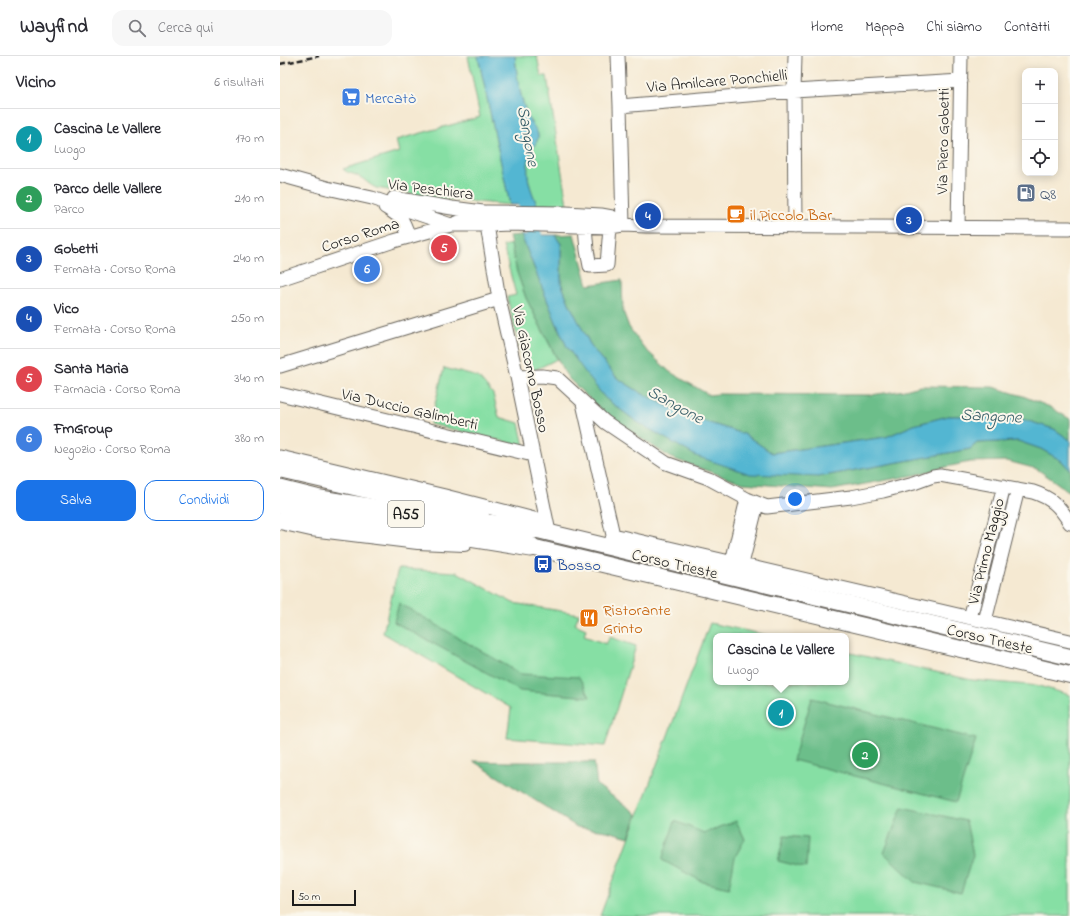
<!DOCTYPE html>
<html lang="it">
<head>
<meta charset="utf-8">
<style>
  :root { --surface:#fff; --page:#f7f7f7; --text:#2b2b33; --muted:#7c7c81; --line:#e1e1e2; --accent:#1a73e8 }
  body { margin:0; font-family:"Indie Flower",sans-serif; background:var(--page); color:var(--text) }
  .controls { position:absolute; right:12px; top:12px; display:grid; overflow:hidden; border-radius:8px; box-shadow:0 2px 10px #0003 }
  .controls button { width:36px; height:36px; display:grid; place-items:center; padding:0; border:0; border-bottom:1px solid var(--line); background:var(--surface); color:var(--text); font:20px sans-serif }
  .scale { position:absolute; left:12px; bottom:10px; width:64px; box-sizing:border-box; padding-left:4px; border:2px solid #1c1c1c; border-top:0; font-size:11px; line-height:14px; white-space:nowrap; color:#1c1c1c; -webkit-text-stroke:3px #fbf7ec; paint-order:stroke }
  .you { position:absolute; left:515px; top:443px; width:14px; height:14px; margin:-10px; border:3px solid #fff; border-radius:50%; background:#1a73e8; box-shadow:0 0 0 6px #1a73e833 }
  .badge { display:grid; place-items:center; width:26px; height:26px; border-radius:50%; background:var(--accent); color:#fff; font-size:13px; font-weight:700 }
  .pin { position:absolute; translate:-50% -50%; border:2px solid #fff; box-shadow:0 1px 4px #0006 }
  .popup { position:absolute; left:433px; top:577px; width:136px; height:52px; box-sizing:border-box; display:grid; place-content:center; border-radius:8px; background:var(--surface); filter:drop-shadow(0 1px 3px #0005); font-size:13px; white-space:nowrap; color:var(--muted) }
  .popup b { font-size:15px; color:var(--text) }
  .popup::after { content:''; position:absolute; left:50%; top:100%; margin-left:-8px; border:8px solid transparent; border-top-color:var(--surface) }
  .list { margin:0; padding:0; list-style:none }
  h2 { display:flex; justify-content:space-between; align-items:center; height:52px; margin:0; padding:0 16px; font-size:17px }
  h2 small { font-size:13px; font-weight:400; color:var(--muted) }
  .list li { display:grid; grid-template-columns:26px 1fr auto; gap:12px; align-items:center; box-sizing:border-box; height:60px; padding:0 16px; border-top:1px solid var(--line) }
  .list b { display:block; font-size:15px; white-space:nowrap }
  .list p { margin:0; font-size:13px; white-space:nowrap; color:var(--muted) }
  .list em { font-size:13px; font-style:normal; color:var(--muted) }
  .actions { display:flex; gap:8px; padding:12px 16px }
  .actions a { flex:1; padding:9px 0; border:1px solid var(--accent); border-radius:12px; text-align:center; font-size:14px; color:var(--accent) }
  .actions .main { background:var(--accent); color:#fff }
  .icon { flex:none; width:22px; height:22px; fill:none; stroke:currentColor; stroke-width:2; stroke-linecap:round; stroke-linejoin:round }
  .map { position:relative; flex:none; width:790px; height:860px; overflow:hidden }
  header { display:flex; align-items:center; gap:24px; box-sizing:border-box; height:56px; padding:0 20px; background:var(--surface); border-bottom:1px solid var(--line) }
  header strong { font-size:19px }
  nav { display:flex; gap:22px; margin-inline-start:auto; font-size:14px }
  .search { width:280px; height:36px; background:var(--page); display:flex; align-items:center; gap:10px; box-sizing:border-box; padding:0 14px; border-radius:12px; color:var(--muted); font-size:15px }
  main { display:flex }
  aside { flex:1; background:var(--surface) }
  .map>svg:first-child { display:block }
</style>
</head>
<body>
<header>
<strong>Wayfind</strong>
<div class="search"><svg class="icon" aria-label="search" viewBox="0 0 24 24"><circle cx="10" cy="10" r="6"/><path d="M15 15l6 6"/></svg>Cerca qui</div>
<nav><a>Home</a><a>Mappa</a><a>Chi siamo</a><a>Contatti</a></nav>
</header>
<main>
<aside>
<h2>Vicino<small>6 risultati</small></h2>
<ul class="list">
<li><span class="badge" style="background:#0f9aa8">1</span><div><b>Cascina Le Vallere</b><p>Luogo</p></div><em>170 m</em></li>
<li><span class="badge" style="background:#2e9e5b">2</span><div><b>Parco delle Vallere</b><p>Parco</p></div><em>210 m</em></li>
<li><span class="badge" style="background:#1a4fb4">3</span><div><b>Gobetti</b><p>Fermata · Corso Roma</p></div><em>240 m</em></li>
<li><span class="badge" style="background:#1a4fb4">4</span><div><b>Vico</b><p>Fermata · Corso Roma</p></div><em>250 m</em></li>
<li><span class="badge" style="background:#e0444e">5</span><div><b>Santa Maria</b><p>Farmacia · Corso Roma</p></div><em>340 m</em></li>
<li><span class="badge" style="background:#3f7fe0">6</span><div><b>FmGroup</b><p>Negozio · Corso Roma</p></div><em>380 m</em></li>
</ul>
<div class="actions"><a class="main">Salva</a><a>Condividi</a></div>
</aside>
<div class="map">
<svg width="790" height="860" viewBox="0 0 790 860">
  <rect width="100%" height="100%" fill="#fbf7ec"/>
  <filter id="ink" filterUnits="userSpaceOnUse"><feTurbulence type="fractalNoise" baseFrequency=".025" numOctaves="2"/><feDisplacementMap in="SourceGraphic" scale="8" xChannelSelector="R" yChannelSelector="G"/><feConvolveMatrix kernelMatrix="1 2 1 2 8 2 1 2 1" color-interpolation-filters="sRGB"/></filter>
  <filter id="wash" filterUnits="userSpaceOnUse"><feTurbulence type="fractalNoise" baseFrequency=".012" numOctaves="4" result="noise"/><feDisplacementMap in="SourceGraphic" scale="16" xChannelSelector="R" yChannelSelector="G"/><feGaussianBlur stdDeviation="0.9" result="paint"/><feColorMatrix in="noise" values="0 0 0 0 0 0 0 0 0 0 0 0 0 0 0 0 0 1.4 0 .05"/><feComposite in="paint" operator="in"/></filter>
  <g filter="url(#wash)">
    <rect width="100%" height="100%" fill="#f5e9d2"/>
    <path fill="#86dfa4" stroke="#517e60" d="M188,0h10l32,149 -66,-6 -68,-11c-7,-3 -11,-9 -18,-12 -5,-3 -10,-2 -15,-7l56,-17 -3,-12 84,-23z
      M235,0h22l4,20h6l20,129h-30c-8,-20 -13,-32 -6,-54 2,-5 8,-10 7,-16 -1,-6 -7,-11 -9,-16 -9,-20 -12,-42 -14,-63z
      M231,188l6,28 9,26 31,61 -20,10 -6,1 -7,-6 -17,-67 9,-2 -13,-49z
      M164,312l34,9 15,17 6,23 20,6 5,23 -94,-22z
      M118,513l59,3 56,31 66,11 -4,10 11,5 -2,7 22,8 4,-7 26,9 -31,100 -98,-8 4,-30 -128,-75z
      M430,567l61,13h-55v46h130v-30l126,28 67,6 31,9v221h-470z"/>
    <path fill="#6cbe8a" stroke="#446d53" d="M294,178l14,51 34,-5 1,31 6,16 15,21 26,24 39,23 9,-1 153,1 34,-5 15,-4 73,1 30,9 27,11 20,12v21l-16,-11 -29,-9 -37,-4h-40l-34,9 -28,12 -114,16 -28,-19 -41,-13 -34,-14 -28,-14 -24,-15 -25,-30 -23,-45 -8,-20v-39l-6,-9z
      M241,179l35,87 11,25 38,51 32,24 181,55 152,-28 7,-6 41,-2 23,8 21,12 8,9v23l-3,-3 -30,-21 -30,-8 -37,1 -29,6 -26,7 -83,15 -89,-7 -72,-25 -64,-42 -38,-37 -6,-9 -37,-72 -9,-26 -8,-36z
      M119,547l122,71 58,3 11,20 -70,-6 -126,-69z
      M532,642l164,41 -20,63 -163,-42z
      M193,705l36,1h85l3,23 40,29 -8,23 -22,-6 -30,-4z
      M622,751l64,14 7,34 -12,38 -46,-11 -31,-29z
      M395,765l29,12 32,-12 9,18 -10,18 -6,31 -26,-6 -41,-22z
      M504,780l24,2 -2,30 -28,-7z"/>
    <path fill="#53b6d2" stroke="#386977" d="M198,0h37c2,21 5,43 14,63 2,5 8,10 9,16 1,6 -5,11 -7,16 -7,22 -2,34 6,54h-27z
      M241,179h34l6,9v39l8,20 23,45 25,30 24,15 28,14 34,14 41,13 28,19 114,-16 28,-12 34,-9h40l37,4 29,9 16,11v30l-8,-9 -21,-12 -23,-8 -41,2 -7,6 -152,28 -68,-3 -54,-18 -59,-34 -32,-24 -18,-23 -20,-28 -11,-25z"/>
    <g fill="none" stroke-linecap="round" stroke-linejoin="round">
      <path stroke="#53b6d2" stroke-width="15" d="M240,129l20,69"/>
    </g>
  </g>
  <g filter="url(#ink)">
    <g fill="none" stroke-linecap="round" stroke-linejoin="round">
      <defs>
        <path id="minor" d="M338,0l2,50 3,119
          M515,0l-1,35 1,136
          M340,50l174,-15 167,-10
          M0,119l47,13 45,10 79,27h36l23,-1 100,3 13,-2 23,1 424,2
          M114,142l58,10 31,4
          M105,151c17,11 17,10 24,30
          M206,162l1,7 12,74 18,78 32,155
          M305,170l2,24 3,16 17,-1 3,-38
          M678,171l3,-171
          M0,223l114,-38 57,-16 35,-13 80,1 35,2 11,2 11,8
          M0,310l219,-67
          M237,321l25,-1 15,2 48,44 61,41 42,15 39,21 20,8 84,-10 32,-6 31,-8 19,-7 7,-1 93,17c19,6 27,15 37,31
          M0,338l253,61
          M303,347l30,132 -2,8
          M0,401l165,39 101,26
          M333,479l457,106
          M452,506l15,-63
          M462,508l15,-60
          M690,562l34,-132
          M705,565l33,-132"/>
        <path id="major" d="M0,414l201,46
          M0,465l31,7 107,13 46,2
          M241,470l549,131
          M239,490l12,1 539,128"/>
        <path id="highway" d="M0,434l36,9 108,18 109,12
          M0,448l34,8 217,35"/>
      </defs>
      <use href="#minor" stroke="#68645c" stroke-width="15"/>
      <use href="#major" stroke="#68645c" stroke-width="18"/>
      <use href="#highway" stroke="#68645c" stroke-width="21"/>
      <use href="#minor" stroke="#fff" stroke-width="13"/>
      <use href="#major" stroke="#fff" stroke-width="16"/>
      <use href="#highway" stroke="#fff" stroke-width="19"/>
      <path stroke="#1c1c1c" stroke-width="2.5" stroke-dasharray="6 3" stroke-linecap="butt" d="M0,8l39,-8"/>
    </g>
  </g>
  <defs>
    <symbol id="supermarket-square" viewBox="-11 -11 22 22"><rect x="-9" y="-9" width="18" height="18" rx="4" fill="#3f7fe0" stroke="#fbf7ec"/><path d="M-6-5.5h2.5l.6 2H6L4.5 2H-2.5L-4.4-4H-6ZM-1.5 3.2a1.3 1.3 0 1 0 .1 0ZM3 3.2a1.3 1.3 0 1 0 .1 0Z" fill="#fff"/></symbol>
    <symbol id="fuel-square" viewBox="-11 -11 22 22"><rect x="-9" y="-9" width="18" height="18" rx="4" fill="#5c6f8a" stroke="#fbf7ec"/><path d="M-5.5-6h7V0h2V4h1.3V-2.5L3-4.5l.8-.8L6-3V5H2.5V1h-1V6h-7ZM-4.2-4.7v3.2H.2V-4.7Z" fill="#fff"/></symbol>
    <symbol id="cafe-square" viewBox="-11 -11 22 22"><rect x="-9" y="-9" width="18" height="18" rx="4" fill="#e8710a" stroke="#fbf7ec"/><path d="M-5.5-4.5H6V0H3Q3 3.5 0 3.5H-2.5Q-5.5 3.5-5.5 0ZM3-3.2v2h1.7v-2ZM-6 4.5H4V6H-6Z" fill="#fff"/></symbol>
    <symbol id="bus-square" viewBox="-11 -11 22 22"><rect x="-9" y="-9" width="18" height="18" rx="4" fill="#1a4fb4" stroke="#fbf7ec"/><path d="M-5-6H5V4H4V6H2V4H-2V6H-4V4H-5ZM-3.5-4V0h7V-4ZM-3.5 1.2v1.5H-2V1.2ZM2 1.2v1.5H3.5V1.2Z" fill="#fff"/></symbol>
    <symbol id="restaurant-square" viewBox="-11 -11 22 22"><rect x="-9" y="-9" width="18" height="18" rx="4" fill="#e8710a" stroke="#fbf7ec"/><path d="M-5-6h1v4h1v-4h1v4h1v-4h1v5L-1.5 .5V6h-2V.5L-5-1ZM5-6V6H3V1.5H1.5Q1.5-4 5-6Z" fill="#fff"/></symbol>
  </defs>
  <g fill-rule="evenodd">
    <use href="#supermarket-square" x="60" y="30" width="22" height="22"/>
    <use href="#fuel-square" x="735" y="126" width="22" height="22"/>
    <use href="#cafe-square" x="445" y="147" width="22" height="22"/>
    <use href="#bus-square" x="252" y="497" width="22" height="22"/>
    <use href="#restaurant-square" x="298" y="551" width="22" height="22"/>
  </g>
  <g text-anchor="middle" stroke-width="4" stroke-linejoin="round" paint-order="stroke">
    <rect fill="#fbf7ec" stroke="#5f5e5a" stroke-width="1" x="108" y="445" width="36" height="26" rx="3"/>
    <g font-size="15" font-weight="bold" fill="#1c1c1c">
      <text x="126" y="463">A55</text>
    </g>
    <g font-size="16" fill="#1c1c1c" stroke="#fbf7ec">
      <text transform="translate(437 24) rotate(-5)" y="6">Via Amilcare Ponchielli</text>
      <text transform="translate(662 85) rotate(-89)" y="6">Via Piero Gobetti</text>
      <text transform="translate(151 132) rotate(7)" y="6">Via Peschiera</text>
      <text transform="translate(80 178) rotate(-18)" y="6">Corso Roma</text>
      <text transform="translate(252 313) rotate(78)" y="6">Via Giacomo Bosso</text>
      <text transform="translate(130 352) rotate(13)" y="6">Via Duccio Galimberti</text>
      <text transform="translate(705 495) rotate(-76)" y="6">Via Primo Maggio</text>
      <text transform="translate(395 507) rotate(13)" y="6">Corso Trieste</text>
      <text transform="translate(710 582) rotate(13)" y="6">Corso Trieste</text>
    </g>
    <g font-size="16" fill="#366cbe" stroke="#fbf7ec" text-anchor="start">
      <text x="85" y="47">Mercatò</text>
    </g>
    <g font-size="16" fill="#4e5e75" stroke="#fbf7ec" text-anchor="start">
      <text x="760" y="143">Q8</text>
    </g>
    <g font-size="16" fill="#c56008" stroke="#fbf7ec" text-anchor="start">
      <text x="470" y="164">il Piccolo Bar</text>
      <text x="323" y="559">Ristorante<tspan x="323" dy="18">Grinto</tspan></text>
    </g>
    <g font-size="16" fill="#164399" stroke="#fbf7ec" text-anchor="start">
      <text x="277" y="514">Bosso</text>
    </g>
    <g font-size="17" font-style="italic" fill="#325a65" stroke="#fbf7ec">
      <text transform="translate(249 80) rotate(80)" y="6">Sangone</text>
      <text transform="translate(396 348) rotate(29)" y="6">Sangone</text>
      <text transform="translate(711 359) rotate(3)" y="6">Sangone</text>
    </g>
  </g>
</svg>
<div class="controls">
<button>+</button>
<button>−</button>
<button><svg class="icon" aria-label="locate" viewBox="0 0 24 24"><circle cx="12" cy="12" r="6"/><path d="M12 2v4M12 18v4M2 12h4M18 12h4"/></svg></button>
</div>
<div class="scale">50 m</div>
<div class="you"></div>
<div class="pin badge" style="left:501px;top:657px;background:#0f9aa8">1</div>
<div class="popup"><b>Cascina Le Vallere</b>Luogo</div>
<div class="pin badge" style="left:585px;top:699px;background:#2e9e5b">2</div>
<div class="pin badge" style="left:629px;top:164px;background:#1a4fb4">3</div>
<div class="pin badge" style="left:368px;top:160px;background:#1a4fb4">4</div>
<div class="pin badge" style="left:164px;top:192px;background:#e0444e">5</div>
<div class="pin badge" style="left:87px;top:213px;background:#3f7fe0">6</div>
</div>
</main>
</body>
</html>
